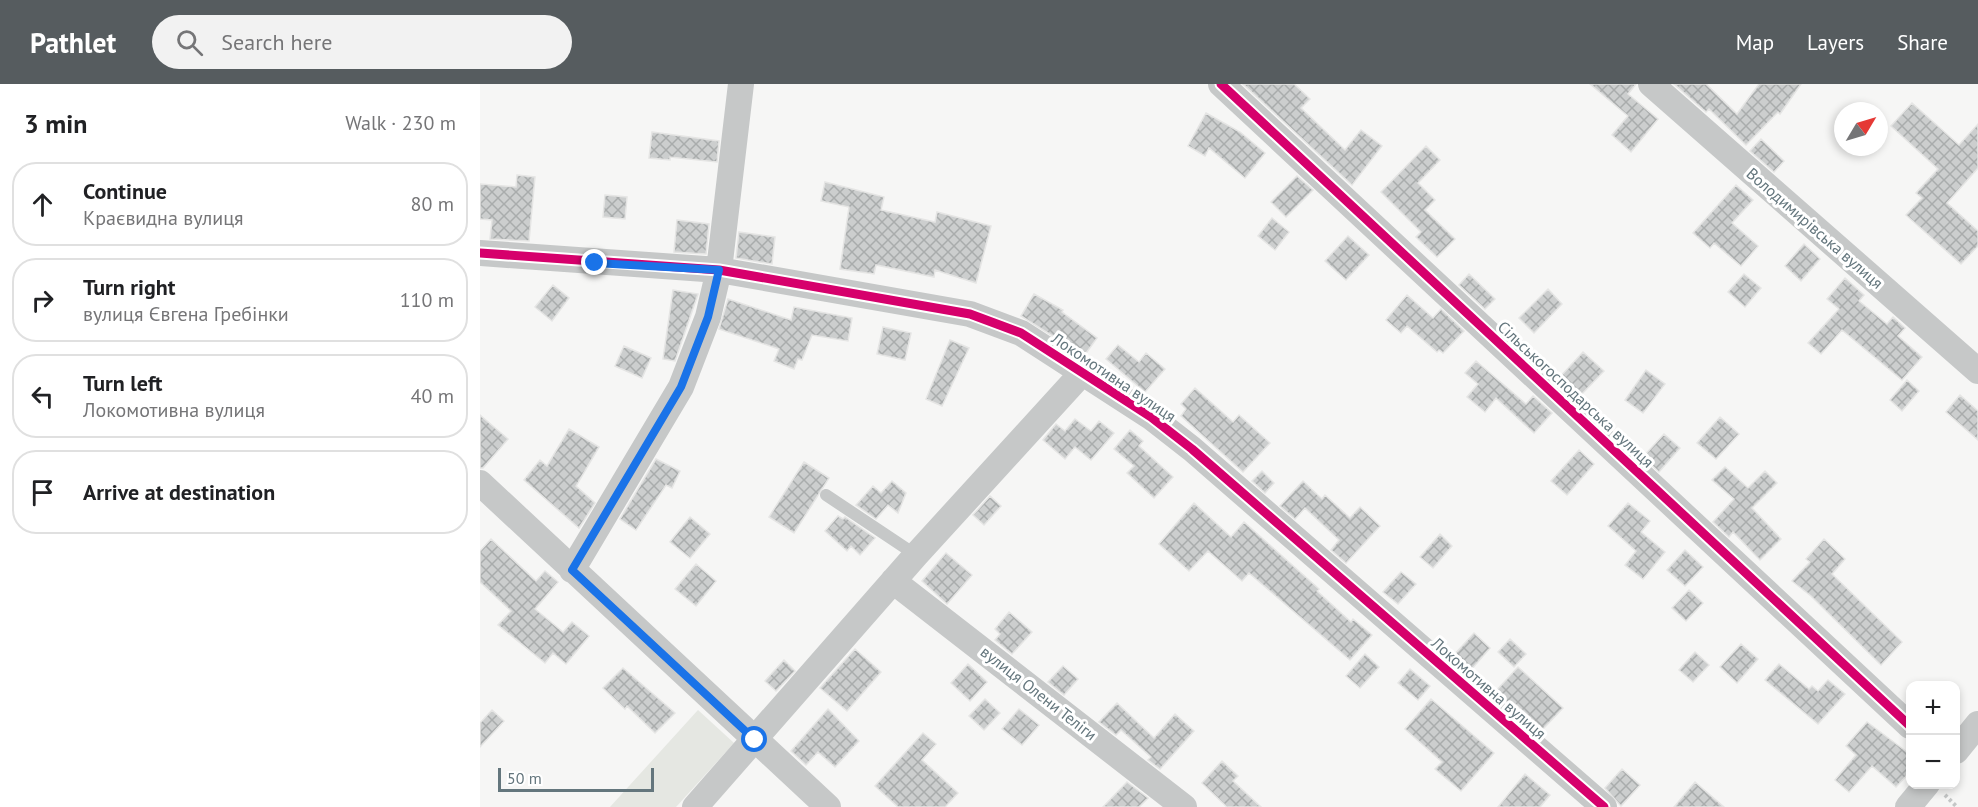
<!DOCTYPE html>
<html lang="en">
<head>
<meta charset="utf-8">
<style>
  :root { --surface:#fff; --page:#f2f2f2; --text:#202124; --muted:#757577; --line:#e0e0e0; --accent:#565c5f }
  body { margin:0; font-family:"PT Sans",sans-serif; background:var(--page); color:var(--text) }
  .controls { position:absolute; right:18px; bottom:18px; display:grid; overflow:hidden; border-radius:12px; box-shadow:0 3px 9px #0003 }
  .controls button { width:54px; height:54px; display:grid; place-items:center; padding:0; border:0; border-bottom:2px solid var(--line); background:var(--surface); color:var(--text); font:30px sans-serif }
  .compass { position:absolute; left:1354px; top:18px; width:54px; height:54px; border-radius:50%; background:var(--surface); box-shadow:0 3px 9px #0003; rotate:52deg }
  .scale { position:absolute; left:18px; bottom:15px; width:156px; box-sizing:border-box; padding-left:6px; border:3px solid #64767d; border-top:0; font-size:16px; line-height:21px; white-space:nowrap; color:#64767d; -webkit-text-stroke:4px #fff; paint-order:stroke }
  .stop { position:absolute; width:18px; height:18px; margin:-14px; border:4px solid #1a73e8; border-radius:50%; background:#fff }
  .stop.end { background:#1a73e8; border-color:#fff; box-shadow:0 2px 6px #0008 }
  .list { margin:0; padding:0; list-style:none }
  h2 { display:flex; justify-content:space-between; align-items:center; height:78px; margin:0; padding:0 24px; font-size:26px }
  h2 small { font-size:20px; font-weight:400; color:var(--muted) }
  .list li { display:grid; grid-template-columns:39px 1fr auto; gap:18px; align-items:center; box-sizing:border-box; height:84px; margin:0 12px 12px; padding:0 12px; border:2px solid var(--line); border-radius:24px }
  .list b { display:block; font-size:22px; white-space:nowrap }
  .list p { margin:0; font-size:20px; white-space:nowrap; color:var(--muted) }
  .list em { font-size:20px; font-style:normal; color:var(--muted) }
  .icon { flex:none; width:33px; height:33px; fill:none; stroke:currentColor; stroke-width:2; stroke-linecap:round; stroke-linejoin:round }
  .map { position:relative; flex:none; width:1498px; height:723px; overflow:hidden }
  header { display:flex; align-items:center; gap:36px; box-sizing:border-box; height:84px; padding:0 30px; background:var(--accent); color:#fff }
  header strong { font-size:28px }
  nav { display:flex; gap:33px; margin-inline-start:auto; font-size:21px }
  .search { width:420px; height:54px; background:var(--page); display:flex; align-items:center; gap:15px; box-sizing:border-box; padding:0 21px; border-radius:33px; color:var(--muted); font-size:22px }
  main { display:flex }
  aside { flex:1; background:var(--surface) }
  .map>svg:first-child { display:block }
</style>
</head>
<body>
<header>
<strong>Pathlet</strong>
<div class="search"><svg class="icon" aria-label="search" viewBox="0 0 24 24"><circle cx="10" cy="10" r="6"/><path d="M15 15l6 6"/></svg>Search here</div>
<nav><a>Map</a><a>Layers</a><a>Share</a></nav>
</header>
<main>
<aside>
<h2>3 min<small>Walk · 230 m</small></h2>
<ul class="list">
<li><svg class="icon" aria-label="ahead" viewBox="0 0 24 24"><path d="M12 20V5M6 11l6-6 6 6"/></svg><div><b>Continue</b><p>Краєвидна вулиця</p></div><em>80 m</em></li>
<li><svg class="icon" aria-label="right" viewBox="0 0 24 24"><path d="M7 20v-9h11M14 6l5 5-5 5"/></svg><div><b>Turn right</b><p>вулиця Євгена Гребінки</p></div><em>110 m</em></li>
<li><svg class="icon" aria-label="left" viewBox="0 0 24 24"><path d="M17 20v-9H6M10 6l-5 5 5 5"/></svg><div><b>Turn left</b><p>Локомотивна вулиця</p></div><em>40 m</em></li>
<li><svg class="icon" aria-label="arrive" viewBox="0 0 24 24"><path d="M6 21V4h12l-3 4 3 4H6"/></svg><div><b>Arrive at destination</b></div></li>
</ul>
</aside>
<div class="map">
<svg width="1498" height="723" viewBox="0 0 1498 723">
  <defs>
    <pattern id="building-cross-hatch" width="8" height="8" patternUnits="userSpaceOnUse" patternTransform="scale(1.5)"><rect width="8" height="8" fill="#cccece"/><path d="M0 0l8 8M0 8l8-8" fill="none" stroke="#a9acac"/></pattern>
  </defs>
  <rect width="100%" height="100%" fill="#f6f6f5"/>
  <path fill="#e5e7e2" d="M218,626l36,33 -58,64h-66z"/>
  <path fill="url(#building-cross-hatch)" stroke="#e5e5e4" stroke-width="1.5" d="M763,0h51l16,15 -9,9 44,42 16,-20 21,16 -30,39z
    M1110,0h46l-8,10 30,25 -27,33 -19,-17 16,-19z
    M1194,0h32l31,30 22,-30h42l-21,30 -2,-2 -32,33 -37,-36 -3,3z
    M1432,19l47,42 19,-21v44l-31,35 31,28v15l-17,18 -55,-49 16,-17 -6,-5 22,-24 -47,-43z
    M726,29l34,19 25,21 -20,25 -36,-30 -4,8 -17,-10z
    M172,48l67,9 -2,21 -47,-5v3l-21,-2z
    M1281,55l23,22 -10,11 -24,-21z
    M946,62l14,14 -22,23 17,17 -10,10 30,29 -18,18 -21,-20 5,-5 -40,-40z
    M37,91l18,2 -6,64 -39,-2 2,-19 -12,-1v-35l36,3z
    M817,92l16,14 -27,27 -15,-15z
    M345,98l59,15 -3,13 54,12 2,-10 54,14 -15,57 -41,-13 -1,7 -58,-12 -2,9 -34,-5 9,-62 -28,-6z
    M1256,101l17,15 -21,23 26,23 -17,20 -27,-23 -4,5 -17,-15z
    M125,111l22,2 -2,22 -22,-2z
    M792,134l17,14 -14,18 -17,-14z
    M197,136l32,4 -3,30 -32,-2z
    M259,148l36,5 -3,27 -36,-6z
    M868,152l21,19 -23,25 -21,-19z
    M1324,160l16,15 -19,22 -16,-15z
    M989,190l26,25 -10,10 -26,-24z
    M1264,190l17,14 -16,19 -17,-15z
    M1365,194l19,17 -5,6 28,23 6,-7 12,11 -7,8 24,21 -20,23 -60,-50 -21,24 -13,-11 31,-34 -12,-10z
    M73,201l16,13 -17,23 -17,-14z
    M1068,205l14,15 -28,29 -15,-15z
    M193,206l25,4 -23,67 -12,-2z
    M554,210l29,16 -1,2 35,26 -13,18 -63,-40z
    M927,211l26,23 8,-9 23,22 -21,22 -4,-3 -2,2 -30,-26 -6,7 -15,-13z
    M248,215l63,21 3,-13 58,11 -4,23 -36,-6 -10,25 -4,-1 -4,10 -20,-8 5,-12 -60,-20z
    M403,243l28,6 -6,27 -28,-6z
    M470,256l19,8 -27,58 -16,-7z
    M638,261l21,17 7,-9 19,16 -20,23 -39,-33z
    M144,262l27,12 -9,20 -27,-12z
    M1103,268l21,19 -25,26 -20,-19z
    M996,277l50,43 7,-8 19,17 -18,20 -38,-35 -11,14 -18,-15 11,-13 -13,-11z
    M1166,286l19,14 -22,29 -18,-13z
    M1427,296l12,11 -17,20 -12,-11z
    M715,304l38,34 6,-7 31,28 -27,29 -62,-56 5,-7 -5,-5z
    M1480,311l18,16v29l-32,-28z
    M0,331l28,24 -25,29h-3z
    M1240,333l19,17 -23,25 -19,-16z
    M595,335l16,12 8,-10 15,12 -23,27 -16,-13 -10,12 -22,-19 13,-16 9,7z
    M89,345l30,18 -23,39 19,17 -16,25 -55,-48 16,-20 7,6z
    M650,346l13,11 -4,5 34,31 -19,21 -27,-25 7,-7 -20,-17z
    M1184,350l16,14 -21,24 -16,-15z
    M1099,366l15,14 -27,31 -16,-14z
    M176,375l24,12 -8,17 -6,-3 -30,45 -16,-11z
    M324,378l25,16 -35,55 -25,-16z
    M1245,383l23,21 17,-17 12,12 -25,25 29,31 -21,21 -27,-28 -4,5 -16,-15 21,-23 -22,-19z
    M782,387l12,12 -9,10 -13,-12z
    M412,397l14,12 -8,20 -10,-8 -12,14 -20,-14 17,-19 8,7z
    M823,397l19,18 3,-4 25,23 10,-11 20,19 -34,37 -15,-13 8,-10 -34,-32 -10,11 -15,-13z
    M510,412l11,10 -17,19 -11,-10z
    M714,419l37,34 13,-15 75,67 -2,2 34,31 2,-3 19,16 -22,25 -101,-87 -7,8 -34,-30 -19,20 -30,-27z
    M1148,419l22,18 -9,11 24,20 -22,27 -18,-14 11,-14 -28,-25z
    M358,432l5,3 2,-2 30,21 -15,17 -9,-9 -4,5 -22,-20z
    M210,433l20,17 -20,24 -20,-16z
    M960,450l12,12 -19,22 -13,-11z
    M11,455l45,42 9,-10 13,11 -23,27 28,23 9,-10 17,14 -23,28 -13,-11 -8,10 -47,-38 13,-14 -31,-29v-31z
    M1344,455l21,20 -13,15 70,68 -21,23 -70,-69 -19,-15 18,-19 -4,-3z
    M1205,466l18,17 -18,19 -18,-16z
    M466,469l26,22 -25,29 -25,-23z
    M216,480l20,17 -20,25 -21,-17z
    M921,488l15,12 -18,20 -15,-12z
    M1209,506l14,13 -17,18 -14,-13z
    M529,528l23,20 -20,22 -17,-14 5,-6 -5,-5z
    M994,549l16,15 -20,23 -17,-15z
    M1030,555l16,15 -12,13 -16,-15z
    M1261,560l17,15 -21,24 -17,-16z
    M375,565l26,23 -34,39 -27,-23z
    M1215,568l14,13 -16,17 -14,-12z
    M885,570l14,13 -19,21 -14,-12z
    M304,576l11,11 -19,20 -11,-10z
    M488,580l19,18 -17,19 -19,-18z
    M1299,580l30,25 3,-3 6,5 10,-11 17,14 -27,30 -53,-44z
    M583,582l15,13 -14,16 -16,-13z
    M1038,583l45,41 -20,21 -28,-25 -3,3 -17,-15z
    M143,584l52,45 -20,20 -28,-27 -2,3 -22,-21z
    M930,585l20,17 -12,14 -20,-17z
    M505,615l15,14 -16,17 -15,-14z
    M951,615l63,54 -33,38 -26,-22 7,-7 -37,-33z
    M637,619l37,35 21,-24 19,17 -34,38 -12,-9 3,-3 -30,-27 -5,5 -17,-13z
    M348,625l31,32 -24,26 -17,-15 -12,13 -15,-14z
    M539,625l20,16 -17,20 -20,-16z
    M12,626l12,11 -24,26v-24z
    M1387,638l44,33v16l-15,16 -24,-21 -23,26 -14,-12 21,-25 -10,-9z
    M443,649l13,11 -14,16 36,33 -13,14h-47l-23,-21z
    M742,677l16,15 -5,5 28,26h-34l-25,-24z
    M1142,685l18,16 -19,21 -16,-18z
    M1045,690l25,21 -10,12h-42z
    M647,698l21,16 -9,9h-36z
    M1215,698l29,25h-50z"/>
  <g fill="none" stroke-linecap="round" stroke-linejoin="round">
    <path stroke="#c4c6c6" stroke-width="4" stroke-dasharray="3 3" stroke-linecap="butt" d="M1465,711l12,12"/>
    <path stroke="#c6c8c8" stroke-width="12" d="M346,411l90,60"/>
    <path stroke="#c6c8c8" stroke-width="26" d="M741,0l689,642
      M1171,0l327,287
      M0,169l239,17 251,44 51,19 130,84 41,32 412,358
      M0,399l348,324
      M92,486l109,-183 27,-70 11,-47 22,-186
      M413,497l291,226
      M1476,667l22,-27
      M215,723l221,-252 167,-183
      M1428,723l19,-23"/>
    <defs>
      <path id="cycleway" d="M741,0l689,642
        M0,169l239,17 251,44 51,19 130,84 41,32 412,358"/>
    </defs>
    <use href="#cycleway" stroke="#fff" stroke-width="13"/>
    <use href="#cycleway" stroke="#d6006c" stroke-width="9"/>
  </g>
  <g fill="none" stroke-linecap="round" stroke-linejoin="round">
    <path stroke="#1a73e8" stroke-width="8" d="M115,179l124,7 -11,47 -27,70 -109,183 183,170"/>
  </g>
  <g text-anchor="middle" stroke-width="6" stroke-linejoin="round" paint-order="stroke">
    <g font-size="16" fill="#64767d" stroke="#fff">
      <text transform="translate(1335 144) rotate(41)" y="6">Володимирівська вулиця</text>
      <text transform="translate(634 293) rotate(34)" y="6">Локомотивна вулиця</text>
      <text transform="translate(1096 310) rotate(43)" y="6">Сільськогосподарська вулиця</text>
      <text transform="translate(1009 604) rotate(41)" y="6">Локомотивна вулиця</text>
      <text transform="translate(559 609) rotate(38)" y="6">вулиця Олени Теліги</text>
    </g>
  </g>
</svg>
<div class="controls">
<button>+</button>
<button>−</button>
</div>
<svg class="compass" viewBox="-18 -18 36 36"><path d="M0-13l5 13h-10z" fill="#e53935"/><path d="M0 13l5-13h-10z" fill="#757577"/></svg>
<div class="scale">50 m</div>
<div class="stop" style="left:275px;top:656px"></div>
<div class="stop end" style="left:115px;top:179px"></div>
</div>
</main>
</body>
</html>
